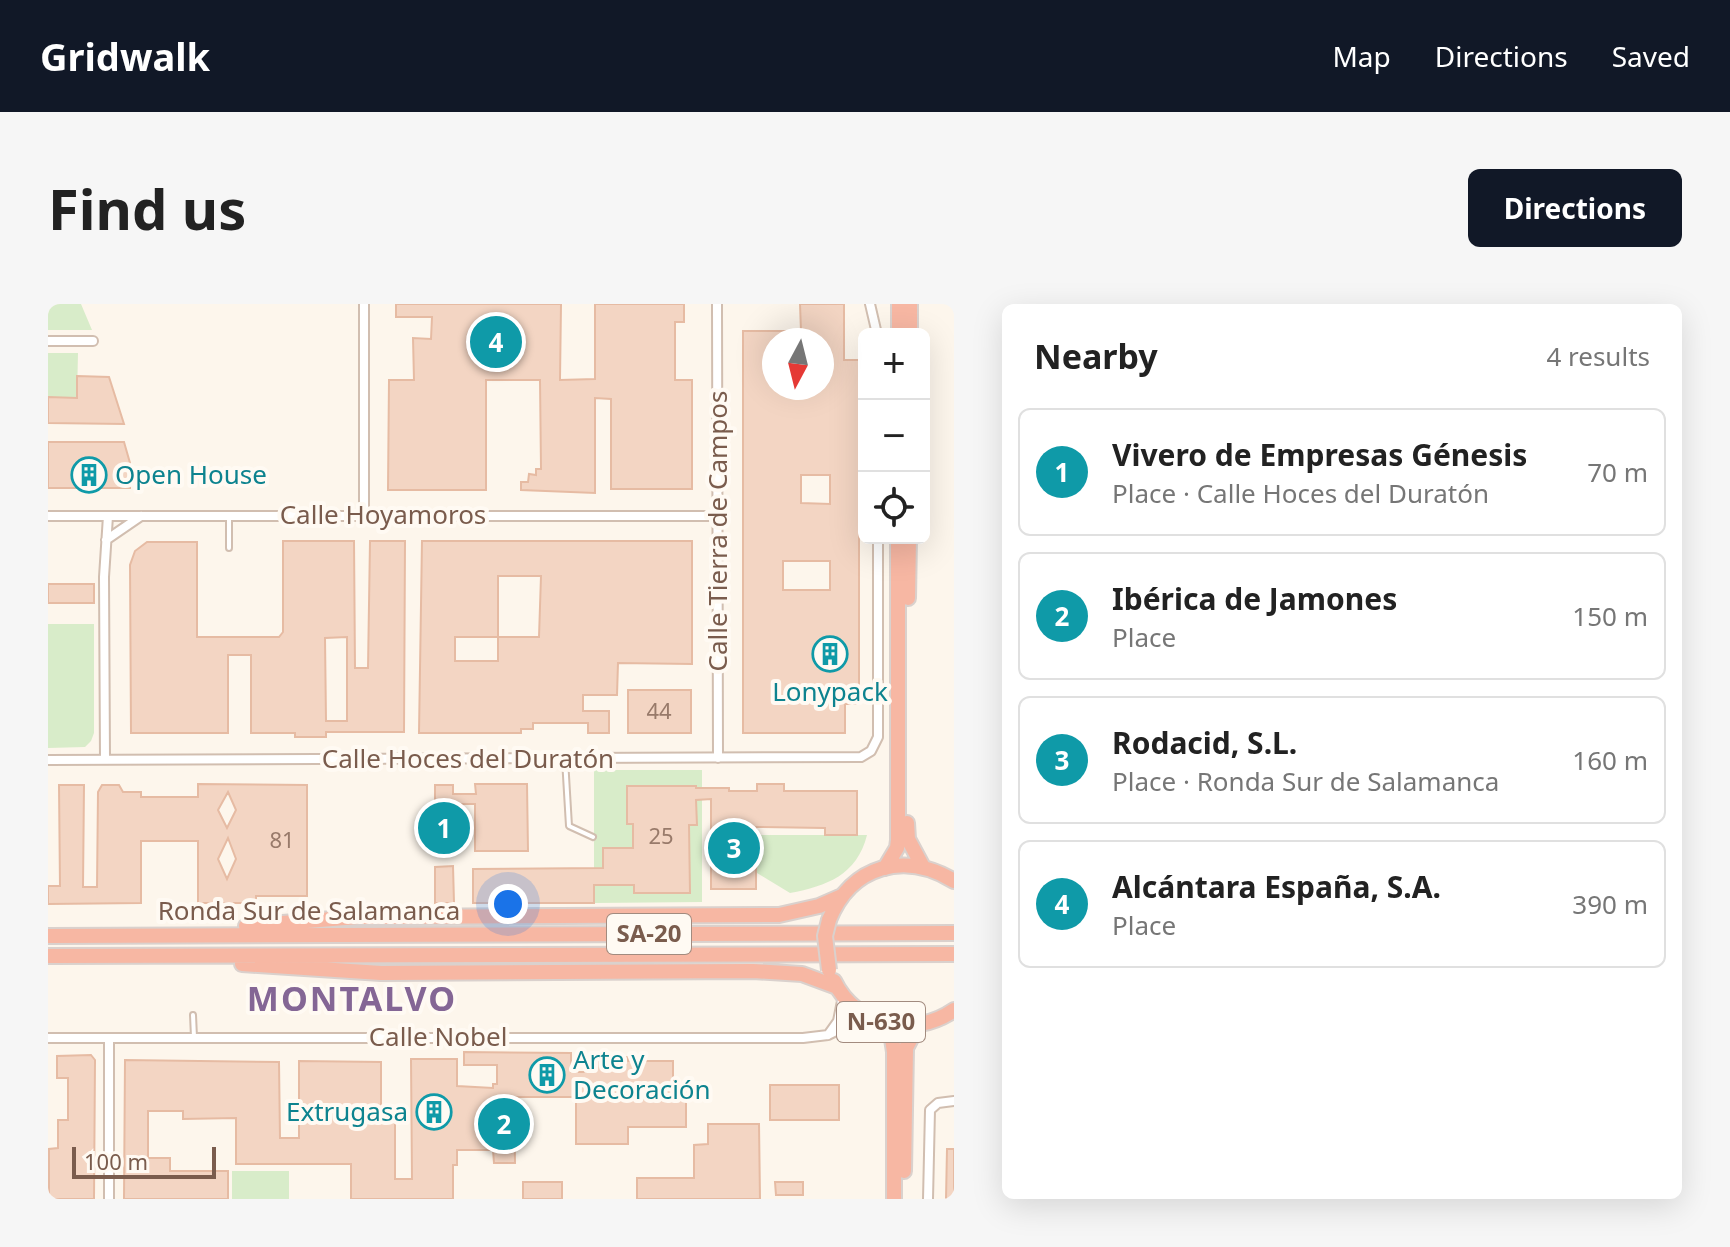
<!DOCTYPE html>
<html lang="en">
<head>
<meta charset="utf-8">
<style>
  :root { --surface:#fff; --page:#f6f6f6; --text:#222; --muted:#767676; --line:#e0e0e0; --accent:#111827 }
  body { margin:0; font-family:"Noto Sans",sans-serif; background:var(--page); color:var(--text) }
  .controls { position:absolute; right:24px; top:24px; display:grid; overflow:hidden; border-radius:12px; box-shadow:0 8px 32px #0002 }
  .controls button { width:72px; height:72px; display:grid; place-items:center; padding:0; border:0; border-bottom:2px solid var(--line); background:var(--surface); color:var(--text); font:40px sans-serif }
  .compass { position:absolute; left:714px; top:24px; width:72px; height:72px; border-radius:50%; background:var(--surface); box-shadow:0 8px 32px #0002; rotate:187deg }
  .scale { position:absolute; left:24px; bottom:20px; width:144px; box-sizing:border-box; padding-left:8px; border:4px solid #7a5c4d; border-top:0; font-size:22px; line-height:28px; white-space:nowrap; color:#7a5c4d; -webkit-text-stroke:6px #fffaf3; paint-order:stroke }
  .you { position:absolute; left:460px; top:600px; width:28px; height:28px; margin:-20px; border:6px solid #fff; border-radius:50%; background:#1a73e8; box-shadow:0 0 0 12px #1a73e833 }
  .badge { display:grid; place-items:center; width:52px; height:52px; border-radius:50%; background:var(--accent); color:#fff; font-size:26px; font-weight:700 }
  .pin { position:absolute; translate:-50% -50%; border:4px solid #fff; box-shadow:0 2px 8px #0006 }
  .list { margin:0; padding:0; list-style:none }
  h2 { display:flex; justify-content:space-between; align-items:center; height:104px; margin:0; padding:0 32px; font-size:34px }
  h2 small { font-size:26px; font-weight:400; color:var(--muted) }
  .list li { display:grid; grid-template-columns:52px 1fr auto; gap:24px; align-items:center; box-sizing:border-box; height:128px; margin:0 16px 16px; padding:0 16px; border:2px solid var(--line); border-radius:12px }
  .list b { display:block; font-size:30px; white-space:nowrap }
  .list p { margin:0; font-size:26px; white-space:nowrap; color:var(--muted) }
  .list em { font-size:26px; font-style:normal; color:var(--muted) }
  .icon { flex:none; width:44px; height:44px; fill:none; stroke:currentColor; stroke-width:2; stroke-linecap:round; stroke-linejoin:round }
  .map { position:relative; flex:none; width:906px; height:895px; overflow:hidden; border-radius:12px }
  header { display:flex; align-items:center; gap:48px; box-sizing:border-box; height:112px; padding:0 40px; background:var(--accent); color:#fff }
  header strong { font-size:38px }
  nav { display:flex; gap:44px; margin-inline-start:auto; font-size:28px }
  .intro { display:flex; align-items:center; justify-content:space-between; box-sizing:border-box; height:192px; padding:0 48px }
  h1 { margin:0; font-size:56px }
  .button { padding:20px 36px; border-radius:12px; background:var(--accent); color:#fff; font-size:28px; font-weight:700 }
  main { display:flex; gap:48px; padding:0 48px }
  aside { flex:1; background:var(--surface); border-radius:12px; box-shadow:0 8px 32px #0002 }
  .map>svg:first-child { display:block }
</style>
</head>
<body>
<header>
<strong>Gridwalk</strong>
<nav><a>Map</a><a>Directions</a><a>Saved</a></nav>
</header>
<div class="intro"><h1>Find us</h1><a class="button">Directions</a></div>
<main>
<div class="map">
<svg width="906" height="895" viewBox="0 0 906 895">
  <rect width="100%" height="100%" fill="#fdf6ec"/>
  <path fill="#d8ecc9" d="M0,0h33l11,26h-44z
    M0,49h30l-1,45 -29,-1z
    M0,320h46v109l-3,8 -6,6 -37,1z
    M546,466h108v132l-108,1z
    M709,531h110c-10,40 -40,51 -77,58l-33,-20z
    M184,867h57v28h-57z"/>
  <path fill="#f3d5c3" stroke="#e6bba3" stroke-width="2" fill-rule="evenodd" d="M348,0h165l-1,76 35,-1v-75h89v18h-9v58h17v109h-81v-90l-16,-1v95l-74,-3v-8h7l1,-8 7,1v-6h5l-1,-89h-54v110h-98l1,-110h25l-1,-42 18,1 1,-22h-36z
    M752,0h44v56h15v344h-14v29h-102v-402h58zM726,36h48v48h-48zM753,171h29v29l-29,-1zM735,257h47v29h-47z
    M29,72l32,1 15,47 -76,-1v-26l29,1z
    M0,138h76l6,21v25h-82z
    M235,237h71l1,127h13l2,-127h35l-1,191h-78v5h-31v-4h-44v-78h-23v78h-97l-1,-168 5,-14 12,-9h50v95h82l4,-5zM299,333v84h-21l-1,-83z
    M374,237h270v123l-74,-1 -1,32h-34v16h26v22h-21v-10h-55v6h-12v4h-102zM450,272h43l-2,61h-41zM407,333h43v24h-43z
    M0,280h46v19h-46z
    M580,386h63v43h-63z
    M150,480l109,1v111h-51v7h-58v-62h-57v62l-93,1v-18h12l-1,-101h25l-1,102h14l1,-95 4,-7h17l4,7h18v5h57zM180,488l8,18 -9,18 -9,-18zM180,534l8,21 -9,20 -9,-20z
    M427,480h52l1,67h-53v-47h-21v47h-19v-66h18v9h23z
    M709,480h27v7h73v44h-32v-7l-69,-1v62h-45v-90l-15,1 1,25h-8l1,68h-56v-8h-40v18h-121v-34l130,-1v-20h30v-24h-6v-38h69v2h33v3h28z
    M405,562l1,37h-19v-36z
    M416,748l107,1v19h23v-15h34v4h45v30h13v36h-58v17h-52v-47h-62l1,66h-21l-1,-13h-36v15h-4v34h-102v-35h-115v-46l-53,1v-8h-35v47h22v13h58v28h-104l1,-139 154,2 1,76h19v-77l82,1v56h14v61h17l-1,-120h46v27l36,2v-4h4v-19h-33z
    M43,751l4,5 -1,139h-45v-50l9,-1v-28h10v-42h-11v-22z
    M722,781h69v35h-69z
    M660,820h51l1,75h-123v-21h57v-33l14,-1z
    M899,845h7v50h-8z
    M475,878h39v17h-39z
    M727,878h28v13h-27z"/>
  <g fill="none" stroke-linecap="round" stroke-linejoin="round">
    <defs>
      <path id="lane" d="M181,214v30
        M517,455l4,67 24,11
        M145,711l1,22"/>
      <path id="street" d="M669,0l1,454
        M822,0l7,30
        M0,37h45
        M316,211v-211
        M0,212h669
        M58,236l35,-24
        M0,456l813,-3 10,-6 7,-14v-199
        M57,456l-1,-183 4,-61
        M780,731l10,-14 5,-25
        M0,734h755l25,-3 39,-19
        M61,734v161
        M880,895l2,-89 8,-7 16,-2"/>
      <path id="highway" d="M851,30v-30
        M862,30v-30
        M860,294l1,-60
        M859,519l1,16 15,28
        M837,564l12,-20 1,-8v-302
        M781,616c22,-55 76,-69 125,-39
        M198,622l111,-9 422,-2 40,-9 23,-10
        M0,632l906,-3
        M0,652l906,-2
        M194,660l139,9 372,-2 49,3 35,13
        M786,677c22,46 80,57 120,29
        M835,719l9,16 2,13v147
        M856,867l2,-123 12,-23"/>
    </defs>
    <use href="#lane" stroke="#d1beb0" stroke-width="8"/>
    <use href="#street" stroke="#d1beb0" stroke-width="12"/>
    <use href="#highway" stroke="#dad1cd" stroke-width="18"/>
    <use href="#lane" stroke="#fff" stroke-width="4"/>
    <use href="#street" stroke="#fff" stroke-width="8"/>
    <use href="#highway" stroke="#f7b7a3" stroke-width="14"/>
    <defs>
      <path id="highway-bridge" d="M781,666l-4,-34 4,-16"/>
    </defs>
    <use href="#highway-bridge" stroke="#dad1cd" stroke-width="18" stroke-linecap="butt"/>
    <use href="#highway-bridge" stroke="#f7b7a3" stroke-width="14"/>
  </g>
  <defs>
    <symbol id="building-ring" viewBox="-11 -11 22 22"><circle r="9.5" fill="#fffaf3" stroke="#0f9aa8" stroke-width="1.5"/><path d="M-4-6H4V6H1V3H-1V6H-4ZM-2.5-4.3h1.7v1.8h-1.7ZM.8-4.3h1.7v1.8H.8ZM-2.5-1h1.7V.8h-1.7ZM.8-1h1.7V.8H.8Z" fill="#0f9aa8"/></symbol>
  </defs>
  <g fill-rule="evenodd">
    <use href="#building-ring" x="21" y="151" width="40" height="40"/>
    <use href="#building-ring" x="762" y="330" width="40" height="40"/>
    <use href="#building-ring" x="479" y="751" width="40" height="40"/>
    <use href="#building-ring" x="366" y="788" width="40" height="40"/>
  </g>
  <g text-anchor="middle" stroke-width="8" stroke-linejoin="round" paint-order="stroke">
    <g font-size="22" fill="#987a6a">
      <text x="611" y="415">44</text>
      <text x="613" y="540">25</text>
      <text x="234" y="544">81</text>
    </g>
    <g fill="#fffaf3" stroke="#a28b7f" stroke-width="2">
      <rect x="559" y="610" width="84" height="40" rx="6"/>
      <rect x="789" y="698" width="88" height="40" rx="6"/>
    </g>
    <g font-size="24" font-weight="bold" fill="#7a5c4d">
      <text x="601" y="638">SA-20</text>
      <text x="833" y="726">N-630</text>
    </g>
    <g font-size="26" fill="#0d838f" stroke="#fffaf3" text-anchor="start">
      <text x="67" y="180">Open House</text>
      <text x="782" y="397" text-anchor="middle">Lonypack</text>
      <text x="525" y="765">Arte y<tspan x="525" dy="30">Decoración</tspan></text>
      <text x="360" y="817" text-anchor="end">Extrugasa</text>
    </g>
    <g font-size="26" fill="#7a5c4d" stroke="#fffaf3">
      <text x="335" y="220">Calle Hoyamoros</text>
      <text transform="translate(670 227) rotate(-90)" y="9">Calle Tierra de Campos</text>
      <text x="420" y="464">Calle Hoces del Duratón</text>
      <text x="261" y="616">Ronda Sur de Salamanca</text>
      <text x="390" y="742">Calle Nobel</text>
    </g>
    <g font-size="34" font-weight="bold" letter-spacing="2" fill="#846695" stroke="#fffaf3">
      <text x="304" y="707">MONTALVO</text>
    </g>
  </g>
</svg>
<div class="controls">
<button>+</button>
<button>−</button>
<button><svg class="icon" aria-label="locate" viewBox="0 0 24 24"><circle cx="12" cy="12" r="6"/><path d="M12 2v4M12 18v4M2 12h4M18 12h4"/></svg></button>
</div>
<svg class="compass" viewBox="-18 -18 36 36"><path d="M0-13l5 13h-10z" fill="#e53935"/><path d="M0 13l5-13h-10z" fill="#767676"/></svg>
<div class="scale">100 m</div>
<div class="you"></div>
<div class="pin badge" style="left:396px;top:524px;background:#0f9aa8">1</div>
<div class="pin badge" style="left:456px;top:820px;background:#0f9aa8">2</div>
<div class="pin badge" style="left:686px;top:544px;background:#0f9aa8">3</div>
<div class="pin badge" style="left:448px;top:38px;background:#0f9aa8">4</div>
</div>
<aside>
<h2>Nearby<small>4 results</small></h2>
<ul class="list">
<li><span class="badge" style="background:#0f9aa8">1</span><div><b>Vivero de Empresas Génesis</b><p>Place · Calle Hoces del Duratón</p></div><em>70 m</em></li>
<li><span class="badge" style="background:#0f9aa8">2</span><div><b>Ibérica de Jamones</b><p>Place</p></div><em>150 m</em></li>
<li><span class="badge" style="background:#0f9aa8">3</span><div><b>Rodacid, S.L.</b><p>Place · Ronda Sur de Salamanca</p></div><em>160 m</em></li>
<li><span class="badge" style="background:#0f9aa8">4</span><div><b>Alcántara España, S.A.</b><p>Place</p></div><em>390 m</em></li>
</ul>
</aside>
</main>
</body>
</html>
